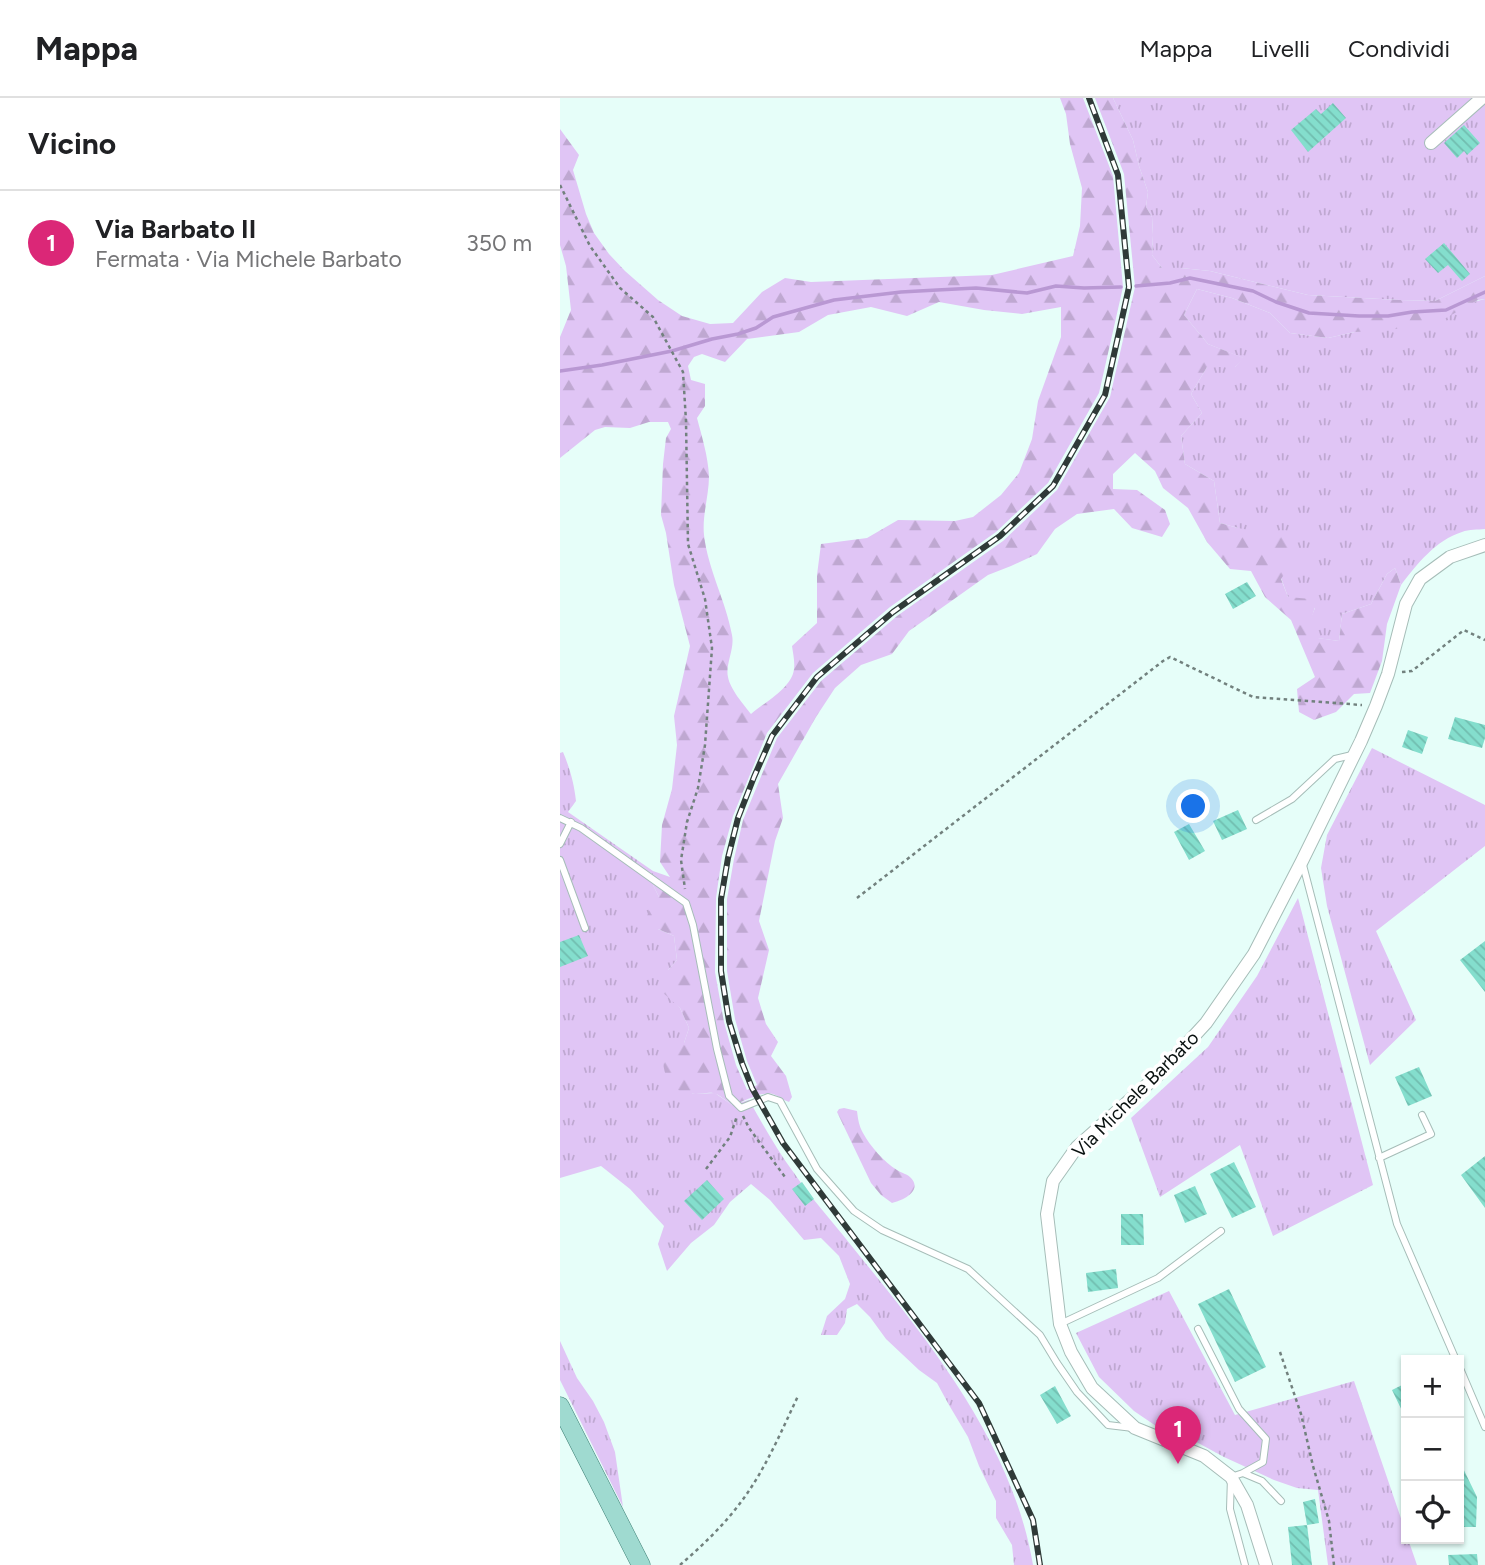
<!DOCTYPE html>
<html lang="it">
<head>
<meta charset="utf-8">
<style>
  :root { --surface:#fff; --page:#f6f6f6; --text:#202124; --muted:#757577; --line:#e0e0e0; --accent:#db2777 }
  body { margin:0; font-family:Figtree,sans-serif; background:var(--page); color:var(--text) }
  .controls { position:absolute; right:21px; bottom:21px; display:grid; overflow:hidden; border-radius:0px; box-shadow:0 2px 5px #0004 }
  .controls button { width:63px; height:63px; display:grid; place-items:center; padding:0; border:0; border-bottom:2px solid var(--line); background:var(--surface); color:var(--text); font:35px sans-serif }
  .you { position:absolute; left:634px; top:709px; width:24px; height:24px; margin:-18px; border:5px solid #fff; border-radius:50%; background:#1a73e8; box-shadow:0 0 0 10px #1a73e833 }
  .badge { display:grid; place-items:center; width:46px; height:46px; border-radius:50%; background:var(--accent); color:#fff; font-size:23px; font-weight:700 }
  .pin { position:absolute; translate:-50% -58px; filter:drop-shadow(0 2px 4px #0008) }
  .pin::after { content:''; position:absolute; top:37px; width:24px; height:21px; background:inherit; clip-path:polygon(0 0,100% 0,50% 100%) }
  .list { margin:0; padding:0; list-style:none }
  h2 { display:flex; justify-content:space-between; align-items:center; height:91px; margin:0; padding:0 28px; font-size:30px }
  h2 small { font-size:23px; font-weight:400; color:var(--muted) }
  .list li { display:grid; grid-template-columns:46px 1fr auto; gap:21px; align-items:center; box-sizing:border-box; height:105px; padding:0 28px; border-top:2px solid var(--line) }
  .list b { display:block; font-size:26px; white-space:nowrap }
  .list p { margin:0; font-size:23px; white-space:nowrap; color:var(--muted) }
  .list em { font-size:23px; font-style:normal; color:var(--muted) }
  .icon { flex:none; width:38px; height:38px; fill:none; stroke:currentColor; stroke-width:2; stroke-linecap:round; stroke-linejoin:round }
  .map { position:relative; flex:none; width:925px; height:1467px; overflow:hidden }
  header { display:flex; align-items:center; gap:42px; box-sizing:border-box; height:98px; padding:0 35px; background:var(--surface); border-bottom:2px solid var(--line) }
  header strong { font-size:33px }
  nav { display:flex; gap:38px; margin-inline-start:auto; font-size:24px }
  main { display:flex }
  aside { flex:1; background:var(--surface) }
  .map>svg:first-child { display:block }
</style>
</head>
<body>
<header>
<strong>Mappa</strong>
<nav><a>Mappa</a><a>Livelli</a><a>Condividi</a></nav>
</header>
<main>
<aside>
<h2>Vicino<small></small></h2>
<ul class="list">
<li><span class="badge">1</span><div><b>Via Barbato II</b><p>Fermata · Via Michele Barbato</p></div><em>350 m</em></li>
</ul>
</aside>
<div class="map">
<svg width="925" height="1467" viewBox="0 0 925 1467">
  <defs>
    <pattern id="grass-tufts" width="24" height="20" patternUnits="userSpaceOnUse" patternTransform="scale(1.75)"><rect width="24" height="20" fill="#e0c5f5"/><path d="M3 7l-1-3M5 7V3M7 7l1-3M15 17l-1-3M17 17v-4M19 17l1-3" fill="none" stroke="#bfa8d1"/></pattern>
    <pattern id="forest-firs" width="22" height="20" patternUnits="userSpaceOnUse" patternTransform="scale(1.75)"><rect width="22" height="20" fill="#e0c5f5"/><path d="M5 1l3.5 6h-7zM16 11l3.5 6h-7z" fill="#bfa8d1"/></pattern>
    <pattern id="building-back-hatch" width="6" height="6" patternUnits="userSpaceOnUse" patternTransform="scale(1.75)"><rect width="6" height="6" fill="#84decd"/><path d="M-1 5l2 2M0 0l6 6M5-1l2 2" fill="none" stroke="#71bdaf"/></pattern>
  </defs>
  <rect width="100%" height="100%" fill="#e6fef9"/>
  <path fill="url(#grass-tufts)" d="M553,0h372v178l-50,25 -36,-1 -91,-5 -98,-24 -29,-3h-19l-10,-13 1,-20 -1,-18 -6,-10 2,-15 -9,-26 -6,-26z
    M637,191l35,9 38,15 20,20 38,5 27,-6 130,-33v230c-7,1 -16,0 -23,3 -26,8 -45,32 -61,53l-6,-17 -8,6 -16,30 -29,10 -3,27 -22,-3 -7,-18 5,-12 -27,-11 -7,-19 -43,-50 -18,-5 -6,-42 -29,-17 -4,-28 21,-23 -11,-19 16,-27h28l8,-9 -35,-14 -24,-29z
    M812,650l113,57v41l-109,85 40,89 -46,45 -43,-159 -6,-38 6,-33z
    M3,654c7,17 11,31 13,49l-8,11 85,59v14l6,12 -1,32 16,7 3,24 -9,10 6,31 6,7 9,20 -5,15 8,51 23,-1 17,12 17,-5c14,25 28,50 45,73 17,25 38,48 56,71 77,95 162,197 183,321h-19l-2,-20 -16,-27v-17l-17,-35 -11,-29 -19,-32 -12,-22 -18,-13 -33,-31 -16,-22 -13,-13 -10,5 -2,14 -8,12h-16l6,-19 18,-17 5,-15 -11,-28 -18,-18 -17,2 -34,-40 -19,-16 -21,18 -16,23 -23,18 -24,28 -9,-27 6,-18 -34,-37 -29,-23 -41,12v-425z
    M738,800l75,287 -100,51 -33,-91 -80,52 -29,-79 77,-71 49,-71z
    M609,1193l66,124 119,-34 52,152v6h2l9,26h-89l-10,-75 -21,-2 -23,-8 -50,-23 -35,-19 -33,-12 -22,-15 -35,-34 -23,-44z
    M0,1243l17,37 16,23 11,21 11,30 8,55 -63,-127z"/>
  <path fill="url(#forest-firs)" fill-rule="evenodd" d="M500,0h23l30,78 10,111 -24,106 -51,90 -52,49 -106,75 -77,66 -46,60 -34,83 -11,40 -6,42 -1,74 9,50 12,43 11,25 10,-5 -10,-24 -12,-42 -8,-48v-72l7,-40 9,-39 34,-82 44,-57 76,-65 106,-75 54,-51 53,-93 25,-110 -11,-113 -29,-76h18l20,42 6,26 9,26 -2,15 6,10 1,18 -1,20 10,13h19l29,3 98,24 91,5 36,1 50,-25v23l-7,1 -32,18 -55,12 -36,2 -27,6 -38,-5 -20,-20 -38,-15 -35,-9 -13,26 24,29 36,14 -9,9h-28l-16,27 11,19 -21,23 4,28 29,17 6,42 18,5 45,8 13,21 -15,22 7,18 23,2 4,8 -4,13 7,18 21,3 3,-27 29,-10 16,-30 8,-6 6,17 -14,39 -5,37 -12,32 -16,1 -18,18 -22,8 -15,-8 -2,-23 18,-12 -24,-57 -26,-23 -14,-26 -21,-2 -23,-27 -19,-34 -25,-20 -8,-17 -20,-18 -22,21v15l24,1 28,20 5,14 -8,13 -30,-9 -18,-19 -37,5 -22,15 -18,25 -26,12 -23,9 -79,56 -17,23 -31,11 -26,23 -19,29 -38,67 5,34 -8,23 -16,80 10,29 -11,48 8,26 12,18 -7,14 15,20 6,21 -3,5c-6,-2 -10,-6 -16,-8 -13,-3 -28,8 -41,11 -6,-4 -13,-11 -19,-12 -5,-1 -12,1 -17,1 -27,0 -34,-19 -33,-42l21,-9 5,-15 -9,-20 -19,-17 7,-21 9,-10 -3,-24 -16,-7 -11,-13 6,-14 6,-5 -6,-12v-14l17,6 -10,-15 2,-37 10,-36 5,-44 -3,-29 16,-70 -16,-61 -8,-52 -5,-18 2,-51 3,-26 5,-9 -3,-7h-19l-19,6 -25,-1 -10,3 -35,28v-121l11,-27 -5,-44 -6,-21v-116l19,26 -6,15 13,44 8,19 15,21 16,17 33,29 24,16 28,8 23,-1 29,-31 23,-14 26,4 181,-7 81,-19 7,-30 2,-38 -12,-44 -4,-30zM379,204l45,8 38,4 39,-7v30l-23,64 -6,38 -13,34 -18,22 -28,22 -18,4 -57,-1 -31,18 -46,6 -4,31v48l-25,23c1,7 3,16 2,23 -2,19 -29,33 -43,45 -7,-9 -21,-25 -23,-37 -3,-12 7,-29 4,-42 -6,-34 -24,-65 -28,-100 -2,-20 5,-39 5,-59 -1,-20 -7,-39 -12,-58l8,-12v-22l-14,-4 -3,-14 6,-9 8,-3 23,8 22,-23 52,-7 29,-17 43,-8 36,9z
    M284,1010l13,3c1,8 2,15 6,22 7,13 21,29 34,37 4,3 11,4 14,8 12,13 -9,23 -19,25l-11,-8 -10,-12 -34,-71 2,-3z"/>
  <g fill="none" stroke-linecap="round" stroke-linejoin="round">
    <path stroke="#b998d3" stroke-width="3.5" d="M576,188l34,-3 20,-5 63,13 23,11 33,11 50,3h29l24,-4 34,-2 39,-18
      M0,273l42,-6 70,-14 40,-12 26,-5 18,-6 17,-11 61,-17 67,-8 36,-2 39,-2 51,5 29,-7 28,2 37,-1"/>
  </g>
  <path fill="url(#building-back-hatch)" d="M773,5l13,15 -38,34 -17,-22 25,-21 5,5z
    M904,27l16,18 -13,12 -3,-4 -7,7 -13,-15z
    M884,145l26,31 -8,7 -14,-16 -10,8 -13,-14z
    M687,484l9,14 -23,13 -8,-15z
    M895,619l30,8v13l-3,10 -34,-9z
    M848,632l20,7 -6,17 -20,-7z
    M678,712l9,19 -25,11 -9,-19z
    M629,726l16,27 -16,9 -15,-28z
    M19,837l9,21 -28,11v-25z
    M925,843v51l-25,-32z
    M859,969l13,29 -24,10 -13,-29z
    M925,1058v52l-24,-33z
    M674,1064l22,45 -24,11 -22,-44z
    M147,1082l17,19 -22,21 -18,-19z
    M242,1084l12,17 -9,7 -13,-17z
    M635,1088l12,28 -22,9 -11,-28z
    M561,1116h22l1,31h-23z
    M556,1171l2,19 -30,4 -2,-19z
    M669,1191l37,78 -31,15 -37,-78z
    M846,1285v36l-14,-29z
    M495,1288l16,30 -14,8 -17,-29z
    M899,1362l18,37 -1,30h-17z
    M755,1401l4,24 -12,2 -4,-23z
    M747,1427l5,40h-20l-4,-38z
    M917,1456l1,11h-29l-1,-10z"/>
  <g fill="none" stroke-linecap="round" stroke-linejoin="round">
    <defs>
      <path id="service" d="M0,720l21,10 105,75 7,22 24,124 12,47 12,12 27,-11 12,4 37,68 37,42 28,19 86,39 72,66 17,28 20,29 31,33 25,3
        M696,722l36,-21 43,-40 17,-4
        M0,746l11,-22
        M0,762l25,68
        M743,767l94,359 59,136
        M819,1060l52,-24 -9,-19
        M500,1226l98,-46 63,-47
        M638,1231l41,80 27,30 -3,23 -20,11
        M899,1268l26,61
        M685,1467l-15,-56 1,-32 12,-4 19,8 19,20"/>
      <path id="minor" d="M871,45l51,-45
        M706,1467l-19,-60 -16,-28 -27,-21 -69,-28 -43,-40 -21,-36 -11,-28 -13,-110 6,-33 24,-34 81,-72 48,-52 48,-69 48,-93 59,-120 15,-35 12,-32 18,-70 14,-25 30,-22 35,-12"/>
      <path id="primary" d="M0,1308l81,159"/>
    </defs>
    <use href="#service" stroke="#a6bdb8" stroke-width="8"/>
    <use href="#minor" stroke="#a6bdb8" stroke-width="14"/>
    <use href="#primary" stroke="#418378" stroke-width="19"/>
    <path stroke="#72817e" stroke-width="2.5" stroke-dasharray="3.5 3.5" stroke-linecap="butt" d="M0,87l30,61 30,42 33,29 30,55 3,49 2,123 17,55 7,49 -7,97 -7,43 -11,34 -6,38 4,29
      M842,574l10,-1 52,-41 21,10
      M297,800l306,-237 7,-4 83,40 109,8
      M183,1018l6,12 36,49
      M146,1071l24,-32 7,-21
      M720,1254l21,62 12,52 16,55 5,44
      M120,1467c22,-19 44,-40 61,-63 24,-32 40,-70 57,-106"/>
    <use href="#service" stroke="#fff" stroke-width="6"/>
    <use href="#minor" stroke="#fff" stroke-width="12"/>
    <use href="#primary" stroke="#9fdad0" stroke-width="18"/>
    <defs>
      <path id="rail" d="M480,1467l-7,-45 -54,-117 -196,-260 -31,-55 -10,-25 -13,-42 -8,-50v-72l7,-41 10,-40 16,-41 18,-41 45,-59 76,-65 107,-76 53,-50 52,-91 24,-108 -11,-112 -29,-77"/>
    </defs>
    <use href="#rail" stroke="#2f3a38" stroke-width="6"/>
    <use href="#rail" stroke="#fff" stroke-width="3.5" stroke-dasharray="10" stroke-linecap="butt"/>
  </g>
  <g text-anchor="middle" stroke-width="7" stroke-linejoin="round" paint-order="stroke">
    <g font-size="19" fill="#091110" stroke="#fff">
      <text transform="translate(575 996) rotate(-45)" y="7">Via Michele Barbato</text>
    </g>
  </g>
</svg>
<div class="controls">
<button>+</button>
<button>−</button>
<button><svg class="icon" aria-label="locate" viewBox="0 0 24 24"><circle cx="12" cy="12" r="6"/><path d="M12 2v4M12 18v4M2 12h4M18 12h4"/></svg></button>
</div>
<div class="you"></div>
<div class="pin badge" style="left:618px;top:1366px">1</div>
</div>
</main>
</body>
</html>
